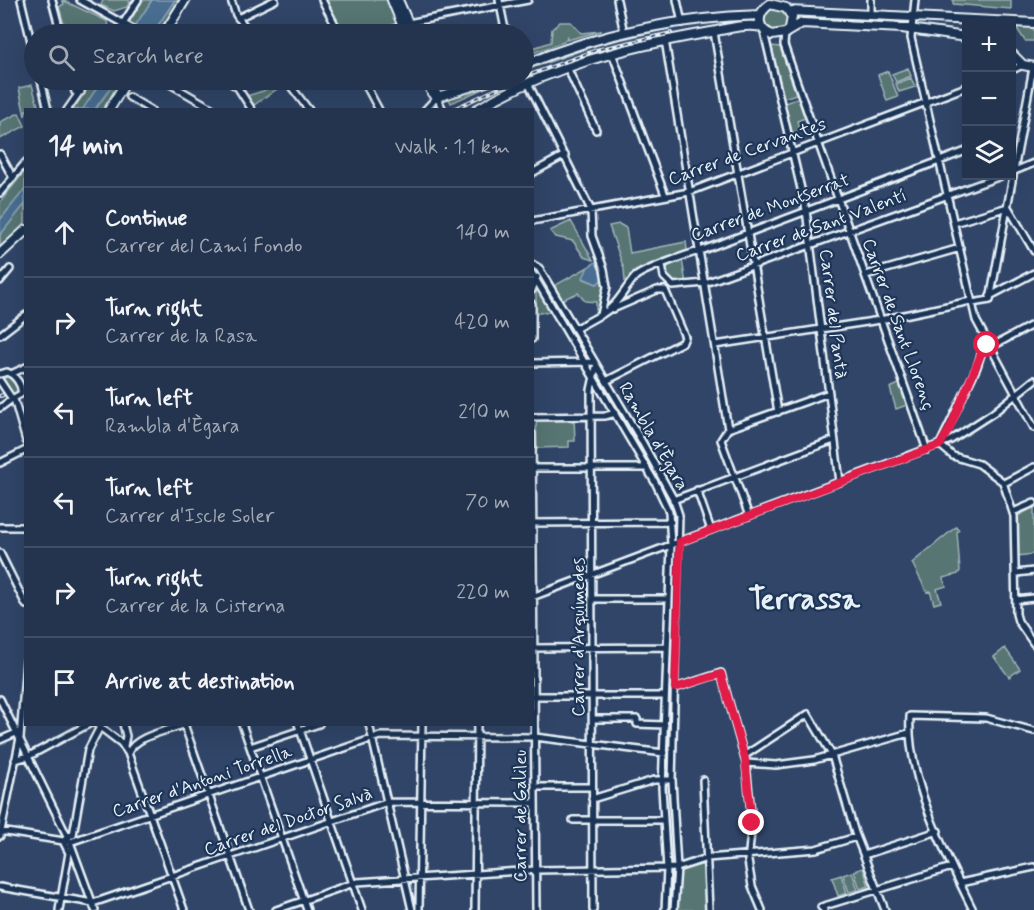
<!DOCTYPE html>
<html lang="en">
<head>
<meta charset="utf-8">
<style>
  :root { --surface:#24344e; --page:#2c3c55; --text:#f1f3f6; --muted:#a3aab6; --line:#414f66 }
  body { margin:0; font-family:Mynerve,sans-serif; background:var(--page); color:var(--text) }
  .controls { position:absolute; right:18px; top:18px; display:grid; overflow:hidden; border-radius:0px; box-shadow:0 6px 24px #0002 }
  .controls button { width:54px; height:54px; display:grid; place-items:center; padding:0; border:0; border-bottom:2px solid var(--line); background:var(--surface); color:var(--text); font:30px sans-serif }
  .stop { position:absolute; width:18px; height:18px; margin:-14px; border:4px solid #e11d48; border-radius:50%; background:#fff }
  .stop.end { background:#e11d48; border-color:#fff; box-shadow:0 2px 6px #0008 }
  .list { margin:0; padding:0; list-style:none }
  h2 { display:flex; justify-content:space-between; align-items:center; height:78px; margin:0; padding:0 24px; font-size:26px }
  h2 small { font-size:20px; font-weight:400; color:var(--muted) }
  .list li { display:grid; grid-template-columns:39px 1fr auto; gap:18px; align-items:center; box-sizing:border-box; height:90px; padding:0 24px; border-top:2px solid var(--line) }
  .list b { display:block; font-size:22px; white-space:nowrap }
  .list p { margin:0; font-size:20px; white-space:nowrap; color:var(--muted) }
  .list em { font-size:20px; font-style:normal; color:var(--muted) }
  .icon { flex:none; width:33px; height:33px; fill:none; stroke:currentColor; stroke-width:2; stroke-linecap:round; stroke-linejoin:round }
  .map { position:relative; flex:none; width:1034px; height:910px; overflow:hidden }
  .search { position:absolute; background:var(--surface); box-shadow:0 6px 24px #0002; left:24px; top:24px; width:510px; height:66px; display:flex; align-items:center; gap:15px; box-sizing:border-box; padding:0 21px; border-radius:33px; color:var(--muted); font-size:22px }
  .panel { position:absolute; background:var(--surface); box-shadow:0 6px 24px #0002; left:24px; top:108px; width:510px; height:618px; border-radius:0px }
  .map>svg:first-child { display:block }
</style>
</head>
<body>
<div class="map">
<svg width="1034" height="910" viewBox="0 0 1034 910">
  <rect width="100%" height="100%" fill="#304568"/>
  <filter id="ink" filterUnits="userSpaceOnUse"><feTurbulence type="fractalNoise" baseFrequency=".0167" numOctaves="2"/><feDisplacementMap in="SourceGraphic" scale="12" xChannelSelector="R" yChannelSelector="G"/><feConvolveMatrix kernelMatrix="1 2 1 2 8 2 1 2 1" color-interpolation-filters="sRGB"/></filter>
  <g filter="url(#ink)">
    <path fill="#577573" stroke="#a0b3b6" stroke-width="1.5" d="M62,0l45,21 2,13h-42l-8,-27 5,-3z
      M103,0h25l2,1 -3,6 -13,4 -13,-6z
      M142,0h10l-22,34h-7z
      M175,0h5l-23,34h-5z
      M325,0h64l10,23 -20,7 -1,4 11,-5 -8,5h-38z
      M953,0h58v9l-58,-5z
      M764 20a12 12 0 1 1 24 0a12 12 0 1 1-24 0Z
      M800,18l99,2v3z
      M560,22h11l10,11 20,-2 -34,9v-3l-3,5 -40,14v-5l27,-9 1,-13z
      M689,24l-92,21 -73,26v-3c52,-23 108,-34 165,-44z
      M1020,25l14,1v15h-9l-9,-14z
      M771,46l9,1 16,47 -12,4z
      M908,68l3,8 -15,6 -4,-8z
      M888,71l10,26 -11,4 -9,-26z
      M911,78l4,9 -16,5 -3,-8z
      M93,80h9l-19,29 -10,1z
      M116,80h9l-19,29 -11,1z
      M499,80h4l-52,23 -3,-6z
      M279,81l4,4 -29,20 -7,-9 16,-5z
      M32,85l7,24 -13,1 -1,6 -6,-28z
      M798,98l7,20 -8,3 3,10 -8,2 -7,-30z
      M19,113l6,13 -25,13v-17z
      M25,171v18l-25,31v-18z
      M25,204v21l-25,23v-13z
      M571,221l22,39 -9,-3 -11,-16 -17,-4 -6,-6z
      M619,224l7,4 4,25 56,-11 1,8 -47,19 -15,13 -1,-13 -15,-43z
      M682,259l4,25c-9,1 -17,-1 -20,-11l3,-9z
      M588,267l-4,12 13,5 6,-6 -1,32h-6v-8l-11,-1 -7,-8 -17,7 -7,-14z
      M536,290h1l14,22 -15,1z
      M9,375l10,14 -6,5 -10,-14z
      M901,383l6,22 -11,4 -6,-21z
      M536,418h38l1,23h-6v6l-32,1z
      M1034,507v47l-17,2 -1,-39z
      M956,527l3,3 -2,2 3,39 -2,3 -15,4 3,8 -9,3 4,13 -7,2 -4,-13 -3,1 -15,-29z
      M1005,648l15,21 -11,8 -15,-20z
      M704,864l3,46h-30l3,-39z
      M863,868l6,18 -9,3 -6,-18z
      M852,872l6,18 -9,2 -6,-17z
      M841,875l6,18 -9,3 -6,-18z"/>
    <path fill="#496e91" stroke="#89a2ba" stroke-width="1.5" d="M152,0h23l-23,34h-22z
      M102,80h14l-21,29h-12z
      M25,189v15l-25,31v-15z
      M596,262l7,16 -6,6 -14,-6 5,-11z"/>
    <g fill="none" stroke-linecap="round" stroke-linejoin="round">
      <defs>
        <path id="street" d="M21,0l13,54
          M52,0l9,34
          M80,0l62,34
          M231,0l5,15 15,19
          M322,0l18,34
          M499,0l7,34
          M617,0l7,33
          M677,0l5,23
          M915,0l-4,38 65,282 58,108
          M871,14v-14
          M238,18l37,-18
          M714,32l64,380
          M764,32l42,178 34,272
          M785,33l-1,12 17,49 126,356
          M116,34l22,-34
          M383,34l25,-11 120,-23
          M665,40l63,389
          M612,53l53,142
          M567,67l29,63
          M1012,70l11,-5
          M41,80l7,30
          M71,80l4,12h6
          M163,80l52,30
          M227,80l11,8 14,22
          M286,80l23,30
          M363,80l16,30
          M528,83l63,127 1,26 12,33 3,18 -6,28
          M129,97l22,13
          M67,110l21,-30
          M425,110l12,-13 6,13
          M0,154l13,24
          M1012,172l22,-9
          M532,173l33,-18
          M0,193l26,-31
          M1008,207l26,44
          M532,221l157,-29 277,-105
          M954,223l54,-16
          M532,264l7,4 102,172 33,60 5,15 -7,265 5,88 -3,42
          M662,265l2,12 9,9 32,-3 296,-107
          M532,273l124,211 13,28 2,33 -9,243 5,81 -2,41
          M866,275l94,-27
          M0,281l10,-12
          M532,290l5,-13
          M990,296l44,-23
          M972,303l18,-3 43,-232
          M532,304v35
          M601,315c17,-10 22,-24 34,-38 7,-7 53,-23 65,-26l266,-100
          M575,329l27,-15
          M0,335l26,-20
          M715,345l165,-25 91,-19
          M989,348l45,-24
          M532,363l62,-1
          M0,374l7,-2c8,3 16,14 14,22l-9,5 -12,-18
          M11,374l15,-7
          M606,381l77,-39 2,-5 -20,-47h-8l-44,19
          M14,399l12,42
          M0,408l12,-9
          M532,417l73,-1 10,-3
          M728,429l101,-36
          M728,429l-7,11 28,76
          M532,434l4,476
          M940,444l37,-77 8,-25
          M940,445l13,11 26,8 24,18 11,34 2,98 2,7 16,23
          M0,463l26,-13
          M532,468h115
          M1004,483l30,-16
          M697,490l14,40
          M673,500l161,-60
          M1013,512l21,-9
          M532,523l139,-1
          M0,527h26
          M0,553l26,52
          M1016,573l18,-2
          M532,597l419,-157 42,-27 41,-33
          M592,599h77
          M1016,600l18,-2
          M534,648l133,-1
          M675,688l46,-15 25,90 6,60 -4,38 4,25 10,24
          M532,696h133
          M0,699l70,143 25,68
          M593,719h44v5l28,1
          M96,724l25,19 7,10 56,157
          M123,724l3,12 -2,10
          M184,724l65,186
          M242,724l65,186
          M298,724l64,186
          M369,724l43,186
          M0,740l16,-7
          M250,747l69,-23
          M128,753c8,-18 40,-22 58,-29
          M744,756l64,-42 24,41 23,78 30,77
          M15,760l14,-4 60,-32
          M746,763l30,2 38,-5 95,-27
          M703,780l6,130
          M535,787h57
          M592,799l62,-19h18
          M573,820h91
          M0,831l70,11 310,-106 155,1 129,16
          M0,836l20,-98 6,-77
          M864,855l74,-24
          M960,883l74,-16
          M0,887l93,16 295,-101 146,1
          M59,910l10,-57 -5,-10 3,-7 6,-1 15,-85 12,-23
          M276,910l81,-28 178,-12 142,-2 30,-10 109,-9 40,-12
          M419,910l3,-186
          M475,910l2,-186
          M593,910l-2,-520 5,-23
          M824,910l-3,-3 131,-40
          M973,910c-27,-55 -67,-132 -63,-194l76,2 48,13"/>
        <path id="secondary" d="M392,0l14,34
          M398,0l15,34
          M789,11l245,12
          M790,28l2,-11 -6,-9 -16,-4c-14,10 -14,24 2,31l13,-2 17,-10 100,5 64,9
          M164,34l21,-34
          M1012,54l11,11 11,2
          M524,65c72,-31 157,-48 236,-50
          M426,80l6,13 5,4
          M432,80l5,17
          M437,97l55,-17
          M109,110l18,-30
          M476,110c71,-43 150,-63 230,-77 18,-3 38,-10 55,-6
          M0,254l26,-24"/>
      </defs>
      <use href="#street" stroke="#e8f1f8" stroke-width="10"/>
      <use href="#secondary" stroke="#e8f1f8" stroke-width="12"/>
      <use href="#street" stroke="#1d3557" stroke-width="5"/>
      <use href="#secondary" stroke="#1d3557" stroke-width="8"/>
      <defs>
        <path id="rail" d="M524,77l72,-27 75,-17
          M451,110l65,-30
          M0,396l3,-1"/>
      </defs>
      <use href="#rail" stroke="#e8f1f8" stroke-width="4"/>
      <use href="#rail" stroke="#1d3557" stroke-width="1.5" stroke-dasharray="4.5" stroke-linecap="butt"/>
    </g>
  </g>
  <g fill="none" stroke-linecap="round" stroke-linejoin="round" filter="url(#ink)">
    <path stroke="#e11d48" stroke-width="8" d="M752,823l-7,-64 -24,-85 -46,14 5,-146 260,-97 10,-17 36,-86 1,3"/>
  </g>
  <g text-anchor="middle" stroke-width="4.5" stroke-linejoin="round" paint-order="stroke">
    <g font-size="18" fill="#e8f1f8" stroke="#1d3557">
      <text transform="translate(747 151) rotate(-20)" y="6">Carrer de Cervantes</text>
      <text transform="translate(770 207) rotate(-20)" y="6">Carrer de Montserrat</text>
      <text transform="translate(821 225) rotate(-20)" y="6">Carrer de Sant Valentí</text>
      <text transform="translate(834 314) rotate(83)" y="6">Carrer del Pantà</text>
      <text transform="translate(899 324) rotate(70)" y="6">Carrer de Sant Llorenç</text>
      <text transform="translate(654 436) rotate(60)" y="6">Rambla d'Ègara</text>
      <text transform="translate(578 637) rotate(-90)" y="6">Carrer d'Arquímedes</text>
      <text transform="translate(202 781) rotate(-19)" y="6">Carrer d'Antoni Torrella</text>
      <text transform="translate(520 816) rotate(-90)" y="6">Carrer de Galileu</text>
      <text transform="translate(288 821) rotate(-19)" y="6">Carrer del Doctor Salvà</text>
    </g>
    <g font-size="30" font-weight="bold" fill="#e8f1f8" stroke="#1d3557">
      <text x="804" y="608">Terrassa</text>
    </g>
  </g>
</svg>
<div class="controls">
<button>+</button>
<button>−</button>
<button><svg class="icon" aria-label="layers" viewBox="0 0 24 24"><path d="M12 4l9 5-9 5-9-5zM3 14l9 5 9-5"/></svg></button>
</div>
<div class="stop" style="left:987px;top:345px"></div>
<div class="stop end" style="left:752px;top:823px"></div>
<div class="search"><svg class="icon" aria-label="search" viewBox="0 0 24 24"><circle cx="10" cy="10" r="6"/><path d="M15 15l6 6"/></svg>Search here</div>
<section class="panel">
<h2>14 min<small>Walk · 1.1 km</small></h2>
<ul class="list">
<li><svg class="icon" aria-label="ahead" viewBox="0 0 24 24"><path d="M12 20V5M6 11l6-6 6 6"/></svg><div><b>Continue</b><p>Carrer del Camí Fondo</p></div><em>140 m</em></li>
<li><svg class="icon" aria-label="right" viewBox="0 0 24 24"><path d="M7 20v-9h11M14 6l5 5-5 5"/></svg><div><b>Turn right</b><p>Carrer de la Rasa</p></div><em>420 m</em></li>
<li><svg class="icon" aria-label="left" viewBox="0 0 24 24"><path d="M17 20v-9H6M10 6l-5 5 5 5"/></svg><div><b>Turn left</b><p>Rambla d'Ègara</p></div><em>210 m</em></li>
<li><svg class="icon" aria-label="left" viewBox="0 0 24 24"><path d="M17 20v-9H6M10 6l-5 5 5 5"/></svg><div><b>Turn left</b><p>Carrer d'Iscle Soler</p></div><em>70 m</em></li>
<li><svg class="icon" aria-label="right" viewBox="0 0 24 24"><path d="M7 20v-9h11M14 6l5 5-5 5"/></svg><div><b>Turn right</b><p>Carrer de la Cisterna</p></div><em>220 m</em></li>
<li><svg class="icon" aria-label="arrive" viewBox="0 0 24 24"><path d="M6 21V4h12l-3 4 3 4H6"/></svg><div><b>Arrive at destination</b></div></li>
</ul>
</section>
</div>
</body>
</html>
